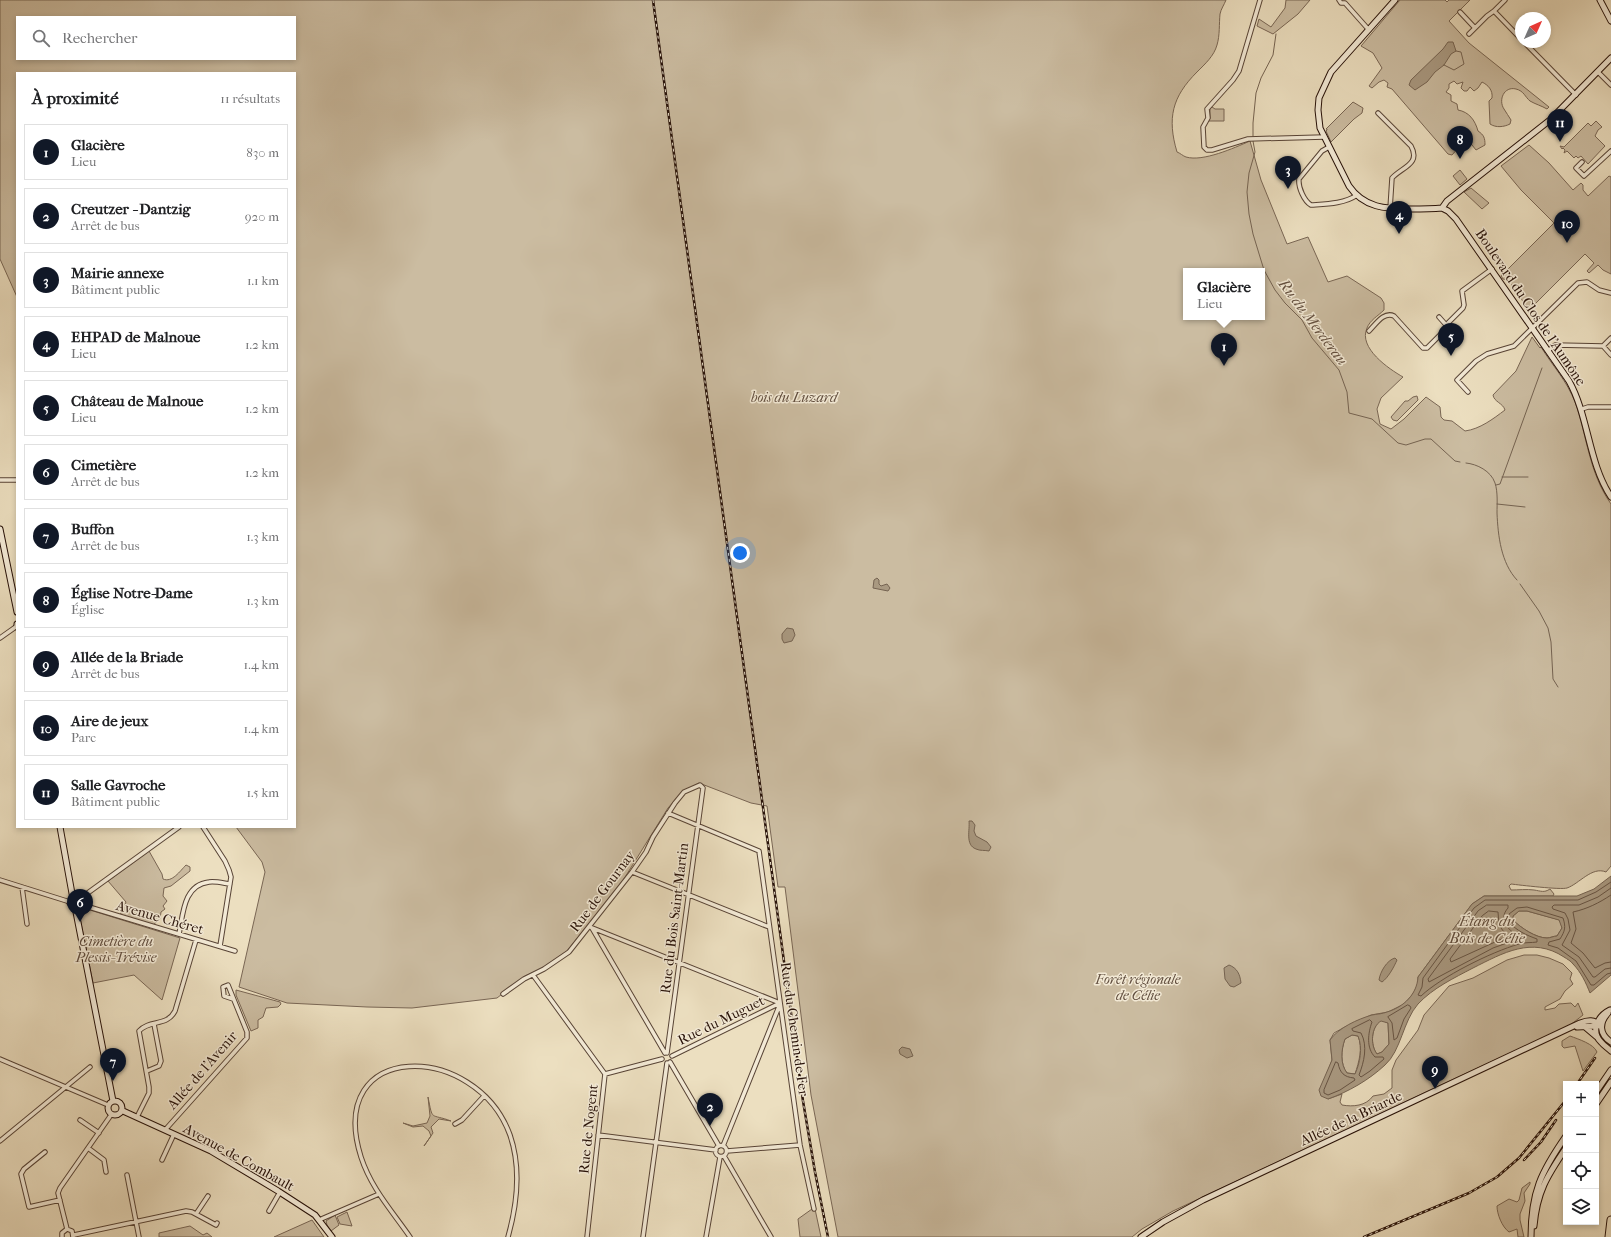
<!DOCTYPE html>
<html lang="fr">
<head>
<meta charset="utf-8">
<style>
  :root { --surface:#fff; --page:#f2f2f2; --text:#202124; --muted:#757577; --line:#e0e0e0; --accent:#111827 }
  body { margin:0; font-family:"IM FELL French Canon",serif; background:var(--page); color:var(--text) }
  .controls { position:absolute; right:12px; bottom:12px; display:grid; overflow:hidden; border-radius:0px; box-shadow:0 2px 6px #0003 }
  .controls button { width:36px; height:36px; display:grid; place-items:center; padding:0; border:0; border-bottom:1px solid var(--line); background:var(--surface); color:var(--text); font:20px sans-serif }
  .compass { position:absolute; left:1515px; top:12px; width:36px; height:36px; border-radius:50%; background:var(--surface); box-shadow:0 2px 6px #0003; rotate:45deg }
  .you { position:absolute; left:740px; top:553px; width:14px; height:14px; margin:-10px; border:3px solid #fff; border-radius:50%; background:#1a73e8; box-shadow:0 0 0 6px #1a73e833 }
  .badge { display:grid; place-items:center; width:26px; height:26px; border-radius:50%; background:var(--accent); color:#fff; font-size:13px; font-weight:700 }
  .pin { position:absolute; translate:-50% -33px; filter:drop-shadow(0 1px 2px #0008) }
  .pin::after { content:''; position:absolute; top:21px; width:14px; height:12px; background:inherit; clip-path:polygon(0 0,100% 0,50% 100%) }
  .popup { position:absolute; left:1183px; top:268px; width:82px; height:52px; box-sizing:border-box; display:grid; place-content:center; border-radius:0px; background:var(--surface); filter:drop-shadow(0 1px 3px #0005); font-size:13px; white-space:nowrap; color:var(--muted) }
  .popup b { font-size:15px; color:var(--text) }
  .popup::after { content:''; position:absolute; left:50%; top:100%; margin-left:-8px; border:8px solid transparent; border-top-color:var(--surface) }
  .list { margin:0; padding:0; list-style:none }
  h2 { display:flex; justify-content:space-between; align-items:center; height:52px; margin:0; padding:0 16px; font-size:17px }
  h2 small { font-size:13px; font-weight:400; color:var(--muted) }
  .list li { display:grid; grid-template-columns:26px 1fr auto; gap:12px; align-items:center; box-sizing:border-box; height:56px; margin:0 8px 8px; padding:0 8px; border:1px solid var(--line); border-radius:0px }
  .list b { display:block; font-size:15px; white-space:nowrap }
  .list p { margin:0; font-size:13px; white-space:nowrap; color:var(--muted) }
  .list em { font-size:13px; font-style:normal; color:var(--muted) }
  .icon { flex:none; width:22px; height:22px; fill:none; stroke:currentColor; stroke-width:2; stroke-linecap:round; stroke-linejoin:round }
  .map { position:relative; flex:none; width:1611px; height:1237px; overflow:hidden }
  .search { position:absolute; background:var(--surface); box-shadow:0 2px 6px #0003; left:16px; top:16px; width:280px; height:44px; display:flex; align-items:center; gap:10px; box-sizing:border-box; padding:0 14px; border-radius:0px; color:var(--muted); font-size:15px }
  .panel { position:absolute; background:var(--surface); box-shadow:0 2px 6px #0003; left:16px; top:72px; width:280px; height:756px; border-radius:0px }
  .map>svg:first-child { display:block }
</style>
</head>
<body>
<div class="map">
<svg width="1611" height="1237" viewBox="0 0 1611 1237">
  <rect width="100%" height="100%" fill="#ecdfc0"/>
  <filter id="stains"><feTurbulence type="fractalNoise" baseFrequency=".005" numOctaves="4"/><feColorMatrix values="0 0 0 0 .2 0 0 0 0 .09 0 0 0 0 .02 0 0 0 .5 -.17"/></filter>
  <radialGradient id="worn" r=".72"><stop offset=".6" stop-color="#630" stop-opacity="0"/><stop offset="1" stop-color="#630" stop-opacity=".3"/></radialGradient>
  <path fill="#cbbca1" stroke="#796654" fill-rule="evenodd" d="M0,0h1226c-2,5 -5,9 -6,14 -1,10 0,21 -3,31 -3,11 -12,19 -20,27 -25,25 -30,46 -20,80 3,1 6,4 9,5 17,5 48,-9 64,-16l11,39 26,64 21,-7 20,45 19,-6 34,22 3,5v7c-6,6 -14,10 -17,18 -9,20 22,41 36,49l-22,21 -4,11 3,15 11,5 13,-10 22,-22 14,10 1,10 3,3 8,1 13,10c15,-2 28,-12 40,-21 -2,-7 -11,-8 -12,-15l23,-24 16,-34 8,11 1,-1c11,18 26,34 34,55 12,34 14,71 36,102v362l-5,6c-14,-6 -27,12 -39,16 -6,2 -48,-3 -56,-4l-2,2 2,4c7,0 16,-1 23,0 7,1 10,3 16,-1l4,5 -1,2h-69l-12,8 -54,73v8l-6,10 -8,9 -16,8 -17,3 -28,13 -9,5 -4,7 2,20 -4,11v28l14,-5 -2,8 2,3c11,2 24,1 31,-9l11,-2 8,-6v-18l4,-10 22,-30 6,-15 25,-29 24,-8 34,-18 17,-5h13l12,3 14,6 9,9 -2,6 3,5 -8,7 -5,8 -15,8v3l10,-2 4,-4 12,-1 4,4 3,-4 5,12 -14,11 -124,57 -272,128 -31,18 -10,8h-294l-27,-142 -26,-208h-7l-11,-81 -16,-3 -52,-20 -17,9 -14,16 -46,74 -55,69 -26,18 -16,7 -28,22 -85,10 -45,-1 -80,-4 -48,-16 26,-115 -3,-10 -26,-35h59v-754h-278v224l-17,-38zM17,17h278v42h-278zM1186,271h76v46h-76z
    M1286,0h24l-12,14 -25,20 -16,-8 2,-7 12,8 14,-19z
    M1400,0h45l2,2 2,-2h21l-21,21 20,22 80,64 -2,2c-5,-3 -12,-5 -17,-8 -5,-4 -6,-10 -14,-12 -12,-3 -18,11 -12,20 2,4 5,7 7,11l-1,4c-6,3 -14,4 -20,0l-1,-23 3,-3c1,-8 -4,-13 -10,-16l-4,6 -4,3 -4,-4 -3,4h-3l-3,-3 2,-6 -6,2 -3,-3 -5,3v4l-3,4 5,3v6l6,3 1,6c11,2 17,10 20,21 6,4 7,7 7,14l-9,5 -8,-10 -5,4 -4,1v2l-7,8 -4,-1 -56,-65 -5,-2 1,-4 -4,-3 -5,2 -7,6 -3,-2 13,-18 -9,-15 -12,-7z
    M1353,102l10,6 -1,5 -8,6 -23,23 -5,-11 1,-1v-1h-1z
    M1212,107l3,2h9v12h-16l2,-3v-9z
    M1596,121l6,6 -4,3 -3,6 10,10 -17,18 -7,-8 -3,2 -2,-2 -2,2 -7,-7 -3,2 1,-3 -2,-2 -1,1 -2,-3 4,1 24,-24 3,3z
    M1529,145l20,18 24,27 8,-7 2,2v5l5,6 21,-20 2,1v97l-8,-4 -5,-5 -9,8 -2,-2 7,-8 -9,-9 -56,56 -21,-30 -5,-1 -2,-3 3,-5h2l48,-48 -33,-33 -20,-24z
    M1460,170l7,9 -7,6 -7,-9z
    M1471,188l18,15 -7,6 -18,-17z
    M1417,396l1,4 -21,21 -4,-1 -2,-3 14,-16h3l5,-4z
    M149,851l13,23 1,5c9,4 17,-8 23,-14l4,2v4l-19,15 -7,2 -1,8 4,5 -4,5 2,3 -4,3 -1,7 -7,6 -33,-10 6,-13 -18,-21z
    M90,910l90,28 -18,62 -28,-25 -41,8 -13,-65z
    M1519,911h8l33,9 2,8 -5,8c-3,0 -7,2 -10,2 -11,0 -26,-10 -34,-18v-4z
    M236,990l44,12 1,2 -3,3 -12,1 -3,9 -5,3v8l-7,3 -15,-36z
    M1381,1020l7,3 1,21 -7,8 -5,2c-7,-9 -6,-27 4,-34z
    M1352,1035l6,1c5,12 1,26 -3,38l-8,-1c-7,-9 -6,-23 -2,-34z
    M1570,1036c8,3 24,8 27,16l-14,19 -8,-25 -11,2 -2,-2v-5z
    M428,1097c5,25 2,16 23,24l-12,-2 -8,8 2,6 -9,13 7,-10 -2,-5 -6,-5 -10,1 -10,-4 10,3 14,-3 3,-7z
    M1530,1182v2l-6,9 1,8 -5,13v6l4,17h-6l-1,-8 -8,3c-7,-5 -12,-18 -12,-26l12,-7 8,3 2,-2 3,-12z
    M812,1209h3l6,28h-21l-2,-18z
    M347,1212l5,14 -12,-2 -3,-7z
    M335,1215l4,10 -8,6 -4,-6 -1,-4z
    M312,1220l12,17h-50z
    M190,1226l13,9 4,-2 5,4h-53v-4z"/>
  <path fill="#a99981" stroke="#756351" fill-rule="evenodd" d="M1448,42h5l3,9 -5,3 -7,11 -9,7 -8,10 -12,8 -6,-5 2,-5 32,-31z
    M877,578l2,2v4l2,2 6,-2 3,4 -2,3 -15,-3 1,-8z
    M787,628l6,1 2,6 -3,6 -8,2 -2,-4v-5z
    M969,821h3l3,4 -1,6 2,5 11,6 4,5 -2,4c-4,-1 -9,0 -13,-2 -11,-4 -6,-19 -7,-28z
    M1611,876v99l-21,18c-4,-10 -9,-21 -17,-29 -2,-3 -6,-5 -9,-7 -32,-21 -61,-4 -91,11 -19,10 -40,20 -55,36 -15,17 -17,47 -33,61 -16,15 -37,27 -57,34l-7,-3 -2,-6 13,-30 -2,-20c8,-12 28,-21 42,-25 5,-1 10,-1 15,-3 17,-5 30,-18 31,-35l54,-73 12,-8h93l17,-7zM1519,911h8l32,9 3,8 -5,8c-3,0 -7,2 -10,2 -11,0 -26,-10 -34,-18v-4zM1381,1021l7,2 1,21 -7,8 -5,2c-7,-9 -6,-27 4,-33zM1352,1035l6,1c5,12 2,27 -3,38l-8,-1c-7,-9 -6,-23 -2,-34z
    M1395,958l2,2c-3,7 -9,18 -15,22l-3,-2c1,-8 8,-20 16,-22z
    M1229,965c8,3 11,9 12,18l-7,4 -4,-1 -5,-7 -1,-11z
    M902,1047l8,2 3,7 -6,2 -7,-4 -1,-4z"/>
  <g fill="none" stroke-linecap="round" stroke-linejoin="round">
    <path stroke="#685544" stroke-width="1" d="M1611,882l-15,10 -18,8h-93l-11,8 -51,70 -1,9 -4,8 3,1c20,-19 70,-44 98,-52 6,-2 12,-1 18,-2v-3c-11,-4 -20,-8 -28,-17v-8l8,-6 10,-1 36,11c3,9 2,13 -3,21l-11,3 -1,3 10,3 18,13 15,24h3l13,-11 4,-1
      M1611,888l-13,9 -19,8h-25l-2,2 1,2 12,4 3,6 2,11 -8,15 17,12 14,20h2l10,-8 6,-1
      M1611,895c-12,8 -24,14 -38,17l3,17 -5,14 12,10 12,15 10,-5 6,-1
      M1487,905h21v3c-10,11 0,22 10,28v3l-25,9 -64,34 -1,-3 50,-68z
      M1489,911l9,1 1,13 7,10v2l-55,25 -1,-3 32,-43z
      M1408,1005l2,1 1,2 -7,11 -7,19 -3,2 -2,-17 -4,-6z
      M1370,1020l2,2c-4,11 -6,26 3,35h8l1,2 -14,12 -9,6 -2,-2c5,-13 9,-29 2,-42l-8,-2 -1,-2z
      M1336,1062l2,1c2,10 6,14 16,15l1,2 -15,10 -12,5 -4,-2v-3z"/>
    <path stroke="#756351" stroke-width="1" d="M1444,65l10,5 10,-6 -3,-12 -5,-1
      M1253,136v-13l3,-30 5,-15 12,-23 3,-21
      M1253,141l2,11 -6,21 -2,19 2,22 4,20 11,36 11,20 10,13 17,17 10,18 27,32 8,22 2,21 23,6 26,24 8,2 19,-6h6l24,22 5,1
      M1466,463c11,1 25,8 29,20 3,9 2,21 2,30 1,23 4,50 20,67
      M1502,477h26
      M1496,485l4,-1 42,-116
      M1497,504l28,3
      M1520,584l19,27 9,17 3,14 2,37 5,8"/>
    <defs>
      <path id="street" d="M1260,0l-21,71 -6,9 -26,29 1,9 -5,9 1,20 3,3h5l36,-11 76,-2
        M1339,0l2,3h4l24,27
        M1505,0l-11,11 27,28
        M1460,12l15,16
        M1469,34l18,-18 7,-5
        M1524,42l52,53
        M1598,72l13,13
        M1378,113l33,33c10,18 -9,21 -19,32l-2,31
        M1329,147l-7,4 -23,28c-1,8 5,22 12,26 15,-1 33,-1 46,-10
        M1582,162l-6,6 8,8 27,-25
        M1439,317l8,9
        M1369,331c7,-7 15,-20 25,-15l29,32h4l18,-18 3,-7 15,-15 1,-3 -2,-14 30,-22
        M1611,338l-8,8 8,9
        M1549,350l6,-5 48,1
        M1468,392l-11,-12 19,-19 11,-7 27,-8 64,-63 9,-1 12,8 12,3
        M1582,409l6,-2h23
        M0,480h17
        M0,638l17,-12
        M668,813l91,38 41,294 14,64
        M203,827l22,34 4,9 2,7 -11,69
        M632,872l137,55
        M0,880l70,22
        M22,887l5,37
        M78,900l101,-73
        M79,904l156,47
        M590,927l190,76
        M592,928l73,125
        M179,934c4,-19 4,-49 30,-52 6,-1 14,1 21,2
        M533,975l72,99 -18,163
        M503,994l21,-15 20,-10 25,-17 63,-80 14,-20 7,-15 22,-34 9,-11 16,-7 3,3 -36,265
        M672,1056l108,-53
        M0,1059l108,46
        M670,1062l49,84
        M147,1071l12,-5 2,-5 -7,-37
        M605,1074l57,-15
        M137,1117l12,-24v-6l-10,-56c11,-12 28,-4 36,-20l21,-71
        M80,1120l19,13
        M455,1124l7,-4 22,-24
        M165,1130l82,-92v-6l-19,-47 -5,2 1,9 9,3
        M598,1135l118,15
        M0,1141l90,-74
        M715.5 1151a5.5 5.5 0 1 1 11 0a5.5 5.5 0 1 1-11 0Z
        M723,1146l57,-142
        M88,1148l16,12 2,12
        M727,1151l73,-6
        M45,1152l-21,17 -3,5 8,33 31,-7
        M724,1156l47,81
        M162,1160l12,-26
        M127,1175l12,62
        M269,1211l11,-19
        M196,1214l12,-18
        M319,1220l60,-26
        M67,1229l-9,-36 2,-5 51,-73
        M74,1235l112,-24 6,1 24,13 1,-2
        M62,1237v-4l5,-4 5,2 1,6
        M410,1237c-18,-26 -39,-49 -49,-80 -37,-118 115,-116 149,-22 11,32 7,70 -2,102
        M643,1237l24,-174
        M706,1237l14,-80"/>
      <path id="secondary" d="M1395,0l-64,72 -12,26 -1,12 2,18 29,58c15,22 37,23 61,23 11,0 21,0 32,-1l6,3 8,8 113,162c20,36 19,81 42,116
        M1600,0l11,21
        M1442,208l5,-7 103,-81 61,-62
        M0,529l17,83
        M17,624v3
        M60,827l13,72
        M73,899l3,-1 3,3 -1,4 -3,2
        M73,899l-3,4 3,3 2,1
        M75,907l38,194
        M1610,1010c-12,6 -20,21 -9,32 3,4 7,6 10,9
        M1608,1013c-9,10 -9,21 3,29
        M1584,1026l13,11
        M1577,1027l21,-1
        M1596,1092l15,-22
        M108 1108a7 7 0 1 1 14 0a7 7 0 1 1-14 0Z
        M1596,1104l15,-22
        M123,1111l88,40 67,40 37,24 17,22
        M1534,1226c3,-34 13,-50 32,-78
        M1141,1237l22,-15 40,-22 377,-177c8,-3 14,-4 21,3
        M1531,1237c0,-45 10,-65 35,-101"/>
      <path id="highway" d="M1609,1237l2,-17"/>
    </defs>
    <use href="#street" stroke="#584436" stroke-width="5.5"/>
    <use href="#secondary" stroke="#271108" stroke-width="7"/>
    <use href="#highway" stroke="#271108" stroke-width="9"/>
    <use href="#street" stroke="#f3ead6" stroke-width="3.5"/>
    <use href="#secondary" stroke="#f3ead6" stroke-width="5"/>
    <use href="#highway" stroke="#ecdfc0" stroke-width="7"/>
    <defs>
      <path id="rail" d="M653,0l150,1101 12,71 13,65
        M1577,1084l18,-26
        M1524,1160l17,-18 15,-22
        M1364,1237l105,-44 28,-16 22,-19 47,-58"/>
    </defs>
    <use href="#rail" stroke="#271108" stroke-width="2.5"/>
    <use href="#rail" stroke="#f3ead6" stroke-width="1" stroke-dasharray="3" stroke-linecap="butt"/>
  </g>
  <g text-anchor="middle" stroke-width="3" stroke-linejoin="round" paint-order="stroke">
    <g font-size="14" fill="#271108" stroke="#f3ead6">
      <text transform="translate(1531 307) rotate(56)" y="5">Boulevard du Clos de l'Aumône</text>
      <text transform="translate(602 891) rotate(-53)" y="5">Rue de Gournay</text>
      <text transform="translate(160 917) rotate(16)" y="5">Avenue Chéret</text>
      <text transform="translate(674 918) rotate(-83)" y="5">Rue du Bois Saint-Martin</text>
      <text transform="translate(721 1020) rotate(-26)" y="5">Rue du Muguet</text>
      <text transform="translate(795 1029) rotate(82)" y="5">Rue du Chemin de Fer</text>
      <text transform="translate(202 1070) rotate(-49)" y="5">Allée de l'Avenir</text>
      <text transform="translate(1351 1118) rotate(-25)" y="5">Allée de la Briarde</text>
      <text transform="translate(588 1129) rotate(-84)" y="5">Rue de Nogent</text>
      <text transform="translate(239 1157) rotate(29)" y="5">Avenue de Combault</text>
    </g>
    <g font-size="14" font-style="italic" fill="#604d3e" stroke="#f3ead6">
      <text x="794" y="402">bois du Luzard</text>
      <text x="116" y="946">Cimetière du<tspan x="116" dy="16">Plessis-Trévise</tspan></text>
      <text x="1138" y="984">Forêt régionale<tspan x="1138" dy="16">de Célie</tspan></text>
    </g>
    <g font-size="15" font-style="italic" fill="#624e3e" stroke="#f3ead6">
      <text transform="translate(1313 322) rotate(53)" y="5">Ru du Merderau</text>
      <text x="1487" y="926">Étang du<tspan x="1487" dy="17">Bois de Célie</tspan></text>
    </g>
  </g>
  <rect width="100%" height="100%" filter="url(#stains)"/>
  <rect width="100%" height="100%" fill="url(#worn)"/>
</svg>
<div class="controls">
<button>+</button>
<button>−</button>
<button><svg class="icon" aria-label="locate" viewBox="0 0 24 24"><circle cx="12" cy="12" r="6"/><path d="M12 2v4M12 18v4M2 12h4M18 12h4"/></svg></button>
<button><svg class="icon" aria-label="layers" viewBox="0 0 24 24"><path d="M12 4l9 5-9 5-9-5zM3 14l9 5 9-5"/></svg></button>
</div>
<svg class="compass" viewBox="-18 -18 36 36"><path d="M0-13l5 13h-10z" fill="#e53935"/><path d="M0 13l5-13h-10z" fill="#757577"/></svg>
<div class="you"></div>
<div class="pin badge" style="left:1224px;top:366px">1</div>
<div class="popup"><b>Glacière</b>Lieu</div>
<div class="pin badge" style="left:710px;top:1126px">2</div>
<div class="pin badge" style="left:1288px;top:189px">3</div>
<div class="pin badge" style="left:1399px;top:234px">4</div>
<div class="pin badge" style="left:1451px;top:356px">5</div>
<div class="pin badge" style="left:80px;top:922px">6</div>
<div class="pin badge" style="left:113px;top:1081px">7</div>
<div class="pin badge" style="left:1460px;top:159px">8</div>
<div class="pin badge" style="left:1435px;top:1089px">9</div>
<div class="pin badge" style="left:1567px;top:243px">10</div>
<div class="pin badge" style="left:1560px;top:142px">11</div>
<div class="search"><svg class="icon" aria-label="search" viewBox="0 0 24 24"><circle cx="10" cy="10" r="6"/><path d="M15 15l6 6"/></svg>Rechercher</div>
<section class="panel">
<h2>À proximité<small>11 résultats</small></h2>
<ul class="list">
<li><span class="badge">1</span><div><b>Glacière</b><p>Lieu</p></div><em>830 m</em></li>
<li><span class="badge">2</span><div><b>Creutzer - Dantzig</b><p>Arrêt de bus</p></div><em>920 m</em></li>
<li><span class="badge">3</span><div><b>Mairie annexe</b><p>Bâtiment public</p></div><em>1.1 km</em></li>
<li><span class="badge">4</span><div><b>EHPAD de Malnoue</b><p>Lieu</p></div><em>1.2 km</em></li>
<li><span class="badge">5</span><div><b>Château de Malnoue</b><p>Lieu</p></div><em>1.2 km</em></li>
<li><span class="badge">6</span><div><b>Cimetière</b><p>Arrêt de bus</p></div><em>1.2 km</em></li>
<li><span class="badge">7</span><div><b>Buffon</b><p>Arrêt de bus</p></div><em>1.3 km</em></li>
<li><span class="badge">8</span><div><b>Église Notre-Dame</b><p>Église</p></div><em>1.3 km</em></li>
<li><span class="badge">9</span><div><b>Allée de la Briade</b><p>Arrêt de bus</p></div><em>1.4 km</em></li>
<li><span class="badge">10</span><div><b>Aire de jeux</b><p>Parc</p></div><em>1.4 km</em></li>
<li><span class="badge">11</span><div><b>Salle Gavroche</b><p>Bâtiment public</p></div><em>1.5 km</em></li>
</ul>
</section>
</div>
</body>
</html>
